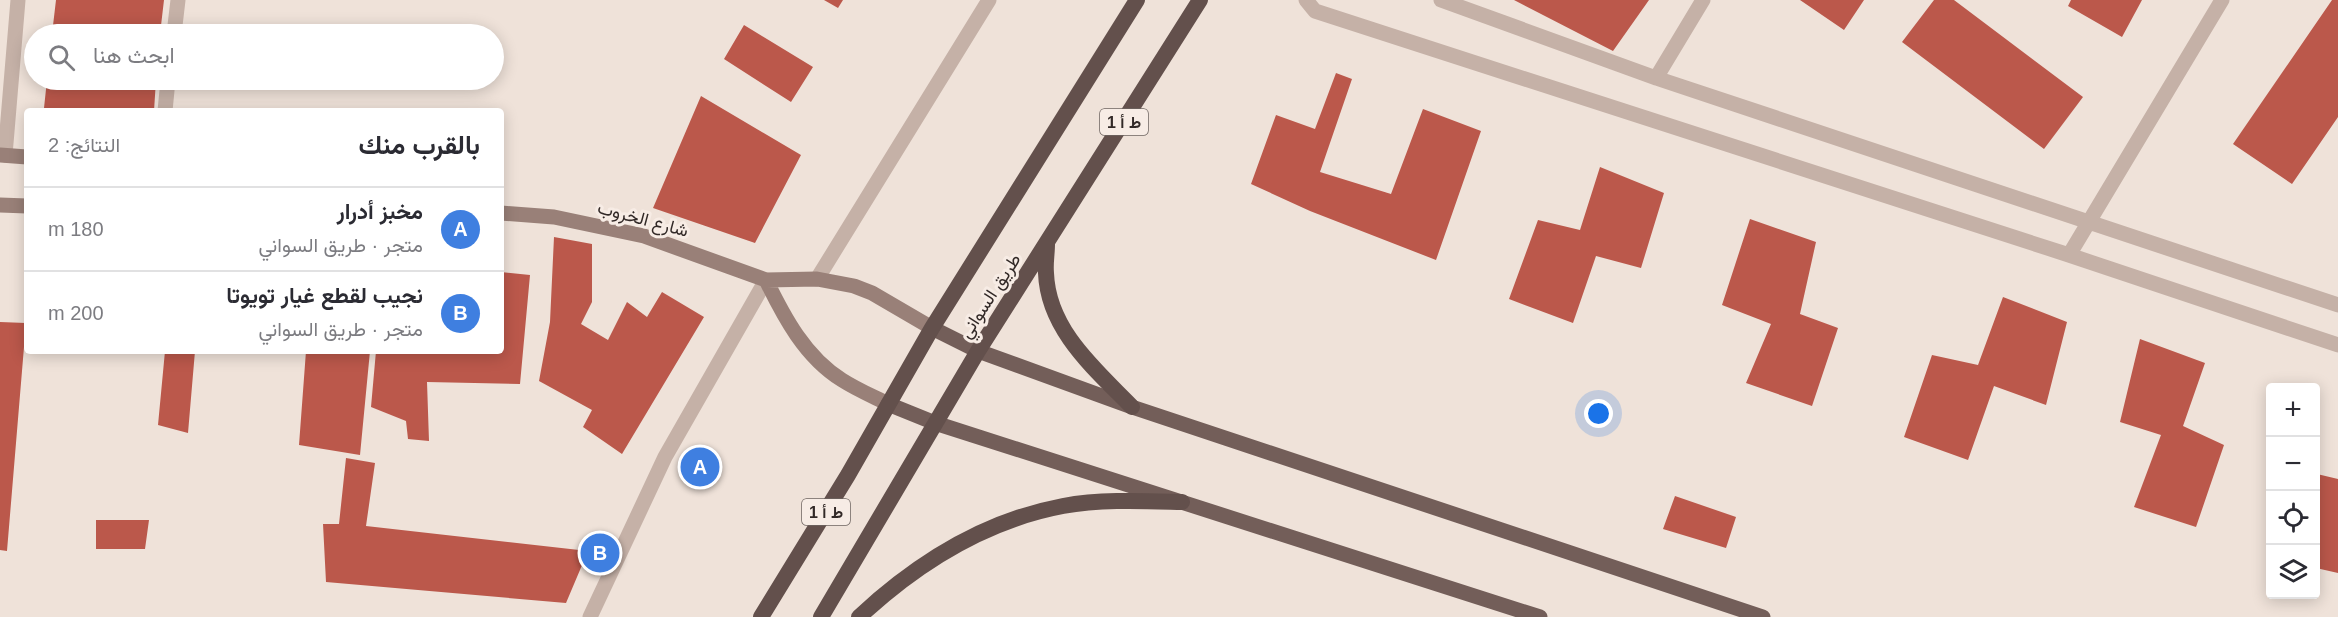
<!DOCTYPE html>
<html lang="ar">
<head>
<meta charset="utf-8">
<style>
  :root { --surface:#fff; --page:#f7f7f7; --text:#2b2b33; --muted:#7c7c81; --line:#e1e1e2; --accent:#20504d }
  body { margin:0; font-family:Arial,Vazirmatn,sans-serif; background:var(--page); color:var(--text); direction:rtl }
  .controls { position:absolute; right:18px; bottom:18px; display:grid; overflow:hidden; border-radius:6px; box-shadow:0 3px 15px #0003 }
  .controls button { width:54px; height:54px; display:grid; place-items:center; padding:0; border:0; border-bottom:2px solid var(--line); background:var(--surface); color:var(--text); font:30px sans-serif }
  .you { position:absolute; left:1599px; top:414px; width:21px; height:21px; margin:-15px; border:4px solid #fff; border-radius:50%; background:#1a73e8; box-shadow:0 0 0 9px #1a73e833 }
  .badge { display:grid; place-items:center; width:39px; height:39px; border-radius:50%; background:var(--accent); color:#fff; font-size:20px; font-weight:700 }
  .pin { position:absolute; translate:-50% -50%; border:3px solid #fff; box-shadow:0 2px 6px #0006 }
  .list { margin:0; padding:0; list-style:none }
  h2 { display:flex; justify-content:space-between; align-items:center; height:78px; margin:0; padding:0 24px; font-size:26px }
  h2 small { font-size:20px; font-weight:400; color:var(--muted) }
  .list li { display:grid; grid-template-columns:39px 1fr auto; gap:18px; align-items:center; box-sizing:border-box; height:84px; padding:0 24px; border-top:2px solid var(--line) }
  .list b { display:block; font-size:22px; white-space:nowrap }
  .list p { margin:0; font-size:20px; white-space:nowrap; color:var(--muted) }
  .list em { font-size:20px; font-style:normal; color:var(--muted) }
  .icon { flex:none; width:33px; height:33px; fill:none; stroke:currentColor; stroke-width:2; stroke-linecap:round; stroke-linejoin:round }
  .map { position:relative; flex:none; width:2338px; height:617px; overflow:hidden; direction:ltr }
  .search { position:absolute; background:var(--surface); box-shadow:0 3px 15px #0003; left:24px; top:24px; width:480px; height:66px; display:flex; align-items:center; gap:15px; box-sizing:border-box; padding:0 21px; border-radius:33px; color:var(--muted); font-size:22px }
  .panel { position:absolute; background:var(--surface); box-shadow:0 3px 15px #0003; left:24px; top:108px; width:480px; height:246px; border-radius:6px; direction:rtl }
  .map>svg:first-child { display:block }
</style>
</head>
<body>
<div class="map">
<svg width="2338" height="617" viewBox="0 0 2338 617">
  <rect width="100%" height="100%" fill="#efe2d9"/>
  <path fill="#bb584b" d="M56,0h108l-4,34h-108z
    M824,0h19l-5,8z
    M1514,0h135l-36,51z
    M1800,0h64l-20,30z
    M1934,0h20l129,97 -39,52 -142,-107z
    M2071,0h71l-20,37 -54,-31z
    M2332,0h6v117l-46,67 -59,-40z
    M744,25l69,42 -22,35 -67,-43z
    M1336,73l16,6 -32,93 71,22 32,-85 58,22 -45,129 -126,-49 -59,-27 25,-69 39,14z
    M47,80h109l-2,31h-74l-36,-3z
    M701,96l100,59 -46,88 -102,-35z
    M1600,167l64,26 -23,75 -45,-12 -23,67 -64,-24 29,-79 42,10z
    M1750,219l66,23 -16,72 38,14 -26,78 -66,-23 25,-59 -49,-19z
    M554,237l38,7v58l-11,22 27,16 19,-38 20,15 15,-25 42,25 -82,137 -39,-27 9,-17 -53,-29 11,-59z
    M501,272l29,3 -10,109 -93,-2 2,59 -21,-2 -2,-18 -35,-14 5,-56h125z
    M2003,297l64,25 -21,83 -52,-19 -26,74 -64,-23 28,-82 46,10z
    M0,322l26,1 -19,228 -7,-1z
    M2140,339l65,24 -22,63 41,19 -28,82 -62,-20 27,-72 -41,-13z
    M165,351h30l-7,82 -30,-8z
    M306,351h64l-10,104 -61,-10z
    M346,458l29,5 -9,63 222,25 -22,52 -240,-21 -3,-58h16z
    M2317,474l21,5v94l-22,-5z
    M1675,496l61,21 -10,31 -63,-19z
    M96,520h53l-4,29h-49z"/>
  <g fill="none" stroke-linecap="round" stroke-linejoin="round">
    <path stroke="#c5b1a7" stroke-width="15" d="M1306,0l9,11 754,244 269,90
      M1441,0l215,78 682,227
      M174,34l4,-34
      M1656,78l47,-78
      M165,111l3,-31
      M5,155l13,-155
      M2069,255l153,-255
      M817,279l172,-279
      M590,617l75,-160 101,-177"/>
    <path stroke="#998078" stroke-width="15" d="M0,155l27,2
      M0,205l27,1
      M501,213l53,4 90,19 122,44 51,-1 37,7 18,7 60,35
      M766,280c18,37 39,77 76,100 14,9 30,16 46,24"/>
    <path stroke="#735e59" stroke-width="15" d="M932,328l46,23 154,56 631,210
      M888,404l47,19 605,194"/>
    <path stroke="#63504c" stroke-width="16" d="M1047,244c0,10 -2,19 -1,29 2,57 49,96 86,134
      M761,617l87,-142 84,-147 205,-328
      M821,617l157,-266 222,-351
      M859,617c58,-54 124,-96 204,-111 39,-7 80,-5 119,-4"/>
  </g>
  <g text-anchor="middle" stroke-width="6" stroke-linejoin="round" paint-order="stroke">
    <g fill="#f7ece5" stroke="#6d6460" stroke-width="1.5">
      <rect x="1100" y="109" width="48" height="26" rx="4.5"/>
      <rect x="802" y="499" width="48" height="26" rx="4.5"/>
    </g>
    <g font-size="16" font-weight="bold" fill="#322927">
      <text x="1124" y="128">ط أ 1</text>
      <text x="826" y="518">ط أ 1</text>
    </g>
    <g font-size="18" fill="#322927" stroke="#f7ece5">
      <text transform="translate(643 219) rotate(15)" y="6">شارع الخروب</text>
      <text transform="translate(990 296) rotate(-57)" y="6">طريق السواني</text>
    </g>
  </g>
</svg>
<div class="controls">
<button>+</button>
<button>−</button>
<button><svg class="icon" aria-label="locate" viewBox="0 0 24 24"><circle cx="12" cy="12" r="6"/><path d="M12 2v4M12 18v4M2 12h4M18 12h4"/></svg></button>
<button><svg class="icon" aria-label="layers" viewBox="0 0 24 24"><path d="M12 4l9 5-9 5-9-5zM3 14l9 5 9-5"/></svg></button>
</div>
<div class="you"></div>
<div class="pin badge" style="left:700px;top:467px;background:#3f7fe0">A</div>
<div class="pin badge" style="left:600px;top:553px;background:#3f7fe0">B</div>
<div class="search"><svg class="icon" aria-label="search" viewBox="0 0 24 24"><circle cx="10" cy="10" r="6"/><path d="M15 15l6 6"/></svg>ابحث هنا</div>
<section class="panel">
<h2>بالقرب منك<small>النتائج: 2</small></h2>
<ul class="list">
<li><span class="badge" style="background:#3f7fe0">A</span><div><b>مخبز أدرار</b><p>متجر · طريق السواني</p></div><em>180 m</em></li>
<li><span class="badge" style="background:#3f7fe0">B</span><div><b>نجيب لقطع غيار تويوتا</b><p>متجر · طريق السواني</p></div><em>200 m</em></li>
</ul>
</section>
</div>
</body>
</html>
